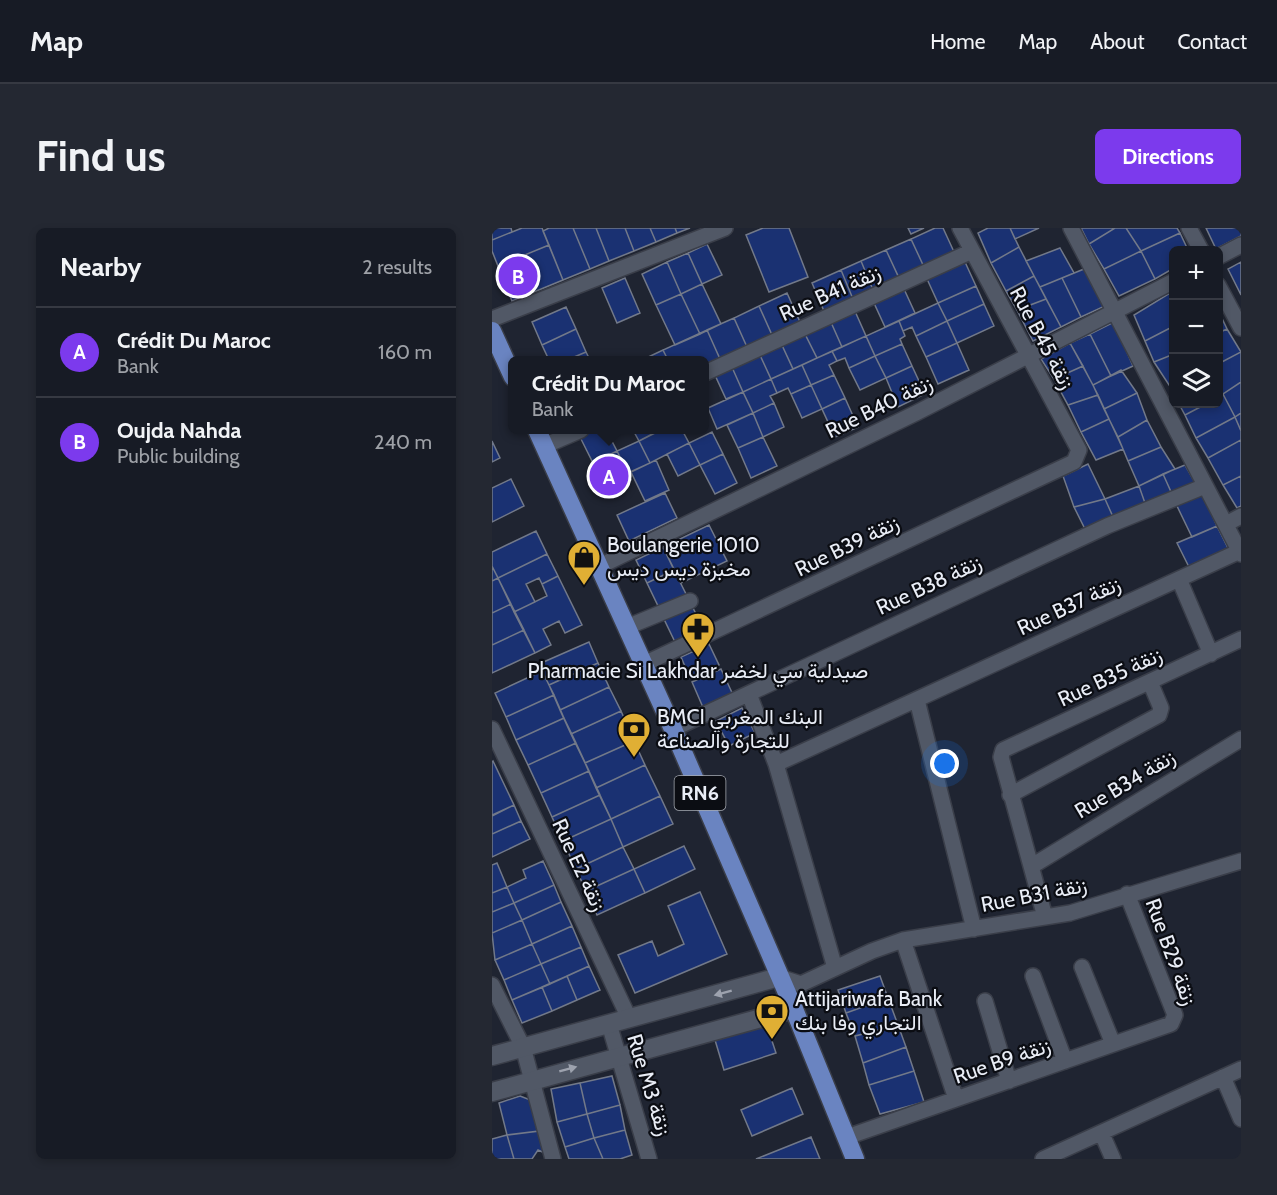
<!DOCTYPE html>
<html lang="en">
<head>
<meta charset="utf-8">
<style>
  :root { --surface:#171b25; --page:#242832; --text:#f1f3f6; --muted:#9ea1a7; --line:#363942; --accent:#7c3aed }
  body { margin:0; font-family:Cabin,Vazirmatn,sans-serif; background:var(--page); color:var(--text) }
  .controls { position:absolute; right:18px; top:18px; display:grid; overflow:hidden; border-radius:9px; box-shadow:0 3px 9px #0003 }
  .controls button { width:54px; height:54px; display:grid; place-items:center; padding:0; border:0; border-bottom:2px solid var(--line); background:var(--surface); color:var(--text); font:30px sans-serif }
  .you { position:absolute; left:453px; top:536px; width:21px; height:21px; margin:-15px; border:4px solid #fff; border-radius:50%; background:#1a73e8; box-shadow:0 0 0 9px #1a73e833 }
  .badge { display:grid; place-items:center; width:39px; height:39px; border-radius:50%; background:var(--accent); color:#fff; font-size:20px; font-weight:700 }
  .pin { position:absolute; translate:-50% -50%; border:3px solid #fff; box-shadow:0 2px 6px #0006 }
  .popup { position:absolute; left:16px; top:128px; width:201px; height:78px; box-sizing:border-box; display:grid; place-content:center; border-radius:9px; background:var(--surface); filter:drop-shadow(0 2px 4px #0005); font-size:20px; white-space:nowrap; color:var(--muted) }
  .popup b { font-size:22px; color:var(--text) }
  .popup::after { content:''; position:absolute; left:50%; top:100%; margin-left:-12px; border:12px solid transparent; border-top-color:var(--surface) }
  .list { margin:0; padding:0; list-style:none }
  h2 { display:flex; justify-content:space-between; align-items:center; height:78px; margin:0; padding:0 24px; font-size:26px }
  h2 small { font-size:20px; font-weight:400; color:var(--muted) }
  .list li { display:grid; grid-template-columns:39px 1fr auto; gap:18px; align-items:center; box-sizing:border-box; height:90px; padding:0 24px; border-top:2px solid var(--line) }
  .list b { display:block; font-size:22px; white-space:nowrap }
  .list p { margin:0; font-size:20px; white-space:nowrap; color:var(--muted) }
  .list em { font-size:20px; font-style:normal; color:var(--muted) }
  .icon { flex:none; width:33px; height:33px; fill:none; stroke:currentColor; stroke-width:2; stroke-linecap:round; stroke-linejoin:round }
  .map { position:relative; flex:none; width:749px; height:931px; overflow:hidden; border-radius:9px }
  header { display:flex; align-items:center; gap:36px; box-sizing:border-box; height:84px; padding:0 30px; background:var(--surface); border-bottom:2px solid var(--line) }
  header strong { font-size:28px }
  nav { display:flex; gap:33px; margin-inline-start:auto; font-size:21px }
  .intro { display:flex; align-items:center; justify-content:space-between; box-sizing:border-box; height:144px; padding:0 36px }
  h1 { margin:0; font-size:42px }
  .button { padding:15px 27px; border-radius:9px; background:var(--accent); color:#fff; font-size:21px; font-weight:700 }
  main { display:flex; gap:36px; padding:0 36px }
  aside { flex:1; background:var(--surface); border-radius:9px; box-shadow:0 3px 9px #0003 }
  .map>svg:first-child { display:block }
</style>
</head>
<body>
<header>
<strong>Map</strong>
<nav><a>Home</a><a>Map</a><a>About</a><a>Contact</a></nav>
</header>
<div class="intro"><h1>Find us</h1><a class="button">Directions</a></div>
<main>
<aside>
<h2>Nearby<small>2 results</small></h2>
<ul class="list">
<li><span class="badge">A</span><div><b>Crédit Du Maroc</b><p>Bank</p></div><em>160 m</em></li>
<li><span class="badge">B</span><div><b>Oujda Nahda</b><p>Public building</p></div><em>240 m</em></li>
</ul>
</aside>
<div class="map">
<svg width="749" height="931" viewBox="0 0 749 931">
  <rect width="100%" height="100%" fill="#1f2431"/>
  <path fill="#1a3172" stroke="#727989" stroke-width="1.5" d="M0,0h19l1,4 -20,8z
    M30,0h20l7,17 -51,21 -6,-15v-11z
    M57,0h24l17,41 -27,11 -20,-49z
    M81,0h23l13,33 -19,8z
    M104,0h29l9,23 -25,10z
    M133,0h25l6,14 -22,9z
    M158,0h25l2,5 -21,9z
    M183,0h15l-13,5z
    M271,0h26l19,49 -39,15 -23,-57z
    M416,0h16l-13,6z
    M443,0h8l12,26 -31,13 -13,-28z
    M496,0h22l9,19 -28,16 -13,-30z
    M518,0h29l-24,11z
    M589,0h34l-26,16z
    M623,0h11l15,23 -37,18 -15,-25z
    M634,0h51l3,5 -39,18z
    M714,0h35v8l-25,13z
    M688,5l8,17h-14v18l-19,11 -14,-28z
    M419,11l13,28 -25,11 -13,-28z
    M215,16l15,31 -20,9 -14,-31z
    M57,17l14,35 -51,21 -14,-35z
    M527,19l15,29 -28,15 -15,-28z
    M568,20l14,25 -34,14 -14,-26z
    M394,22l13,28 -26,12 -12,-29z
    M649,23l14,28 -36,17 -15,-27z
    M196,25l14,31 -21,10 -14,-32z
    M369,33l12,29 -20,9 -12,-29z
    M175,34l14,32 -25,11 -14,-31z
    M473,34l11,24 -38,17 -11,-24z
    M749,34v33l-13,-26z
    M592,41l21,37 -24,11 -19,-39z
    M349,42l12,29 -29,12 -12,-28z
    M542,48l12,23 -29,11 -11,-19z
    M133,50l15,35 -23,10 -15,-35z
    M570,50l19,39 -20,10 -21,-40z
    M210,56l19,40 -21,10 -19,-40z
    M484,58l8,18 -37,17 -9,-18z
    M412,61l11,24 -30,14 -11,-24z
    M295,65l13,29 -28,13 -13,-29z
    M678,65l4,6v27l-29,15 -11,-26z
    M189,66l19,40 -25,11 -19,-40z
    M554,71l15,28 -28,14 -16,-31z
    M446,75l9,18 -31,15 -4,-9 -9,4 -4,-10z
    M492,76l10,22 -37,17 -10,-22z
    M267,78l13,29 -25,12 -13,-29z
    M74,79l10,22 -34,16 -10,-23z
    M362,81l12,27 -24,11 -12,-27z
    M726,82l9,19 -9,4z
    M242,90l13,29 -27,12 -13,-29z
    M338,92l12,27 -25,11 -13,-26z
    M407,93l6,15 -5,3 2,5 -27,12 -9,-20z
    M455,93l10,22 -31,14 -10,-21z
    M622,94l19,44 -22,10 -21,-42z
    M682,98v28l-20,8 -9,-21z
    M84,101l10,23 -19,8h-18l-7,-15z
    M735,101l14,23 -23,12v-31z
    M215,102l13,29 -15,7v-6h-37l-5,-10z
    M312,104l13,26 -24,11 -12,-26z
    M598,106l21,42 -18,9 -23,-42z
    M374,108l9,20 -26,12 -4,-10 -8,3 -5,-10z
    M289,115l12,26 -22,10 -12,-26z
    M465,115l12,27 -31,14 -12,-27z
    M578,115l13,23 -29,13 -13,-20z
    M410,116l10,22 -26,12 -11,-22z
    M171,122l5,10h-26z
    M340,123l5,10 -8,4 5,10 -23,10 -9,-20z
    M94,124l4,8h-23z
    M749,124v30l-18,12 -5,-8v-22z
    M267,125l12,26 -28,13 -12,-27z
    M682,126v32l-3,2 -17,-26z
    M383,128l11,22 -26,12 -11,-22z
    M239,137l12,27 -17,7 -12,-26z
    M310,137l9,20 -20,9 -3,-6 -11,5 -6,-14z
    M420,138l13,28 -27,13 -12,-29z
    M591,138l15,29 -30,10 -14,-26z
    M629,142l16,23 -33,16 -11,-24z
    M342,147l11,23 -23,11 -11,-24z
    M279,151l6,14 -7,3 4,7 -21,10 -10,-21z
    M749,154v31l-6,4 -12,-23z
    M319,157l11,24 -20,9 -11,-24z
    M251,164l10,21 -36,16 -9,-21z
    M645,165l10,27 -29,17 -14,-28z
    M731,166l12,23 -39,21 -11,-23 21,-11h12v-7z
    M606,167l11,24 -28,13 -13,-27z
    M353,170l13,29 -23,10 -13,-28z
    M282,175l10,24 -21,10 -10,-24z
    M687,176h27l-21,11z
    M261,185l10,24 -25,11 -11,-23z
    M749,185v18l-6,-14z
    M743,189l6,14v9l-33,18 -12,-20z
    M617,191l14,30 -27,11 -15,-28z
    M655,192l14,27 -33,14 -10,-24z
    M99,202h15l11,21 -24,12 -14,-28z
    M141,202h24l1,1 -19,10z
    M169,202h21l7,13 -39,20 -11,-22z
    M220,204l11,22 -23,11 -11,-22z
    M271,209l14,29 -26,12 -13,-30z
    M749,212v36l-18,9 -15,-27z
    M0,213l8,17 -8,4z
    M147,213l11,22 -22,10 -11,-22z
    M197,215l11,22 -22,11 -11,-22z
    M669,219l14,22 -36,17 -11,-25z
    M125,223l14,29 -24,12 -14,-29z
    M231,226l14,29 -22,11 -15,-29z
    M164,232l13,30 -24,11 -14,-29z
    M596,236l17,35 -31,8 -11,-31z
    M693,237l12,21 -25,8 -9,-20z
    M671,246l9,20 -26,12 -7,-20z
    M749,248v30l-4,2 -14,-23z
    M19,251l13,27 -32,16v-34z
    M647,258l7,20 -32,13 -9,-20z
    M173,265l12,25 -48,23 -12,-26z
    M711,266l14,32 -25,11 -16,-33z
    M613,271l9,20 -28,12 -12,-24z
    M217,297l18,36 -46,22 -18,-36z
    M725,298l11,22 -39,19 -12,-24z
    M44,303l11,23 -49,24 -6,-12v-14z
    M171,319l11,23 -27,13 -11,-23z
    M55,326l11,22 -16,8 -3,-6 -13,6 9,18 -21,10 -16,-34z
    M0,338l6,12 -6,3z
    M182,342l13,26 -27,14 -13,-27z
    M66,348l24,49 -17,8 -6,-12 -16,8 8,16 -16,8 -21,-41 33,-16 -5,-12z
    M6,350l13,26 -19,9v-32z
    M19,376l13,26 -32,15v-32z
    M199,376l12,24 -28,14 -12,-25z
    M32,402l11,23 -43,20v-28z
    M97,414l9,21 -49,22 -10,-21z
    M217,416l10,21 -29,13 -9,-21z
    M106,435l11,24 -49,23 -11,-25z
    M229,441l14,30 -30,13 -13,-30z
    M50,443l12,24 -48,22 -11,-24z
    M117,459l12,24 -50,23 -11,-24z
    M62,467l10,23 -48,22 -10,-23z
    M250,480l13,25 -26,13 -13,-25z
    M129,483l13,30 -49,22 -14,-29z
    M72,490l12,25 -48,22 -12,-25z
    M142,513l11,24 -49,23 -11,-25z
    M84,515l13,28 -48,22 -13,-28z
    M1,533l21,44 -22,10v-53z
    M153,537l15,31 -49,23 -15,-31z
    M97,543l11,24 -48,22 -11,-24z
    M108,567l11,24 -48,22 -11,-24z
    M168,568l13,28 -50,23 -12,-28z
    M22,577l7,16 -29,13v-18z
    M119,591l12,28 -47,22 -13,-28z
    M29,593l9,18 -38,18v-23z
    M192,618l11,23 -50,24 -11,-24z
    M131,619l11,22 -48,22 -10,-22z
    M51,633l11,24 -40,18 -7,-16 19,-9 -3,-8z
    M5,635l10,24 -15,6v-28z
    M142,641l11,24 -48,22 -11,-24z
    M62,657l7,17 -39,18 -8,-17z
    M15,659l7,16 -22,9v-19z
    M208,664l27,62 -92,39 -17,-38 34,-14 6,15 26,-12 -16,-38z
    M69,674l11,24 -40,18 -10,-24z
    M22,675l8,17 -30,13v-21z
    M30,692l10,24 -37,16 -3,-27z
    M80,698l9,21 -40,17 -9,-20z
    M40,716l9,20 -37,16 -9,-20z
    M89,719l8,19 -39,18 -9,-20z
    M49,736l9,20 -38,16 -8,-20z
    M97,738l11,24 -23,10 -10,-24z
    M75,748l10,24 -25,11 -10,-24z
    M388,748l8,22 -42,15 -8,-23z
    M50,759l10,24 -30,12 -10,-23z
    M396,770l10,27 -43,11 -9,-23z
    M406,797l8,22 -43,16 -8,-27z
    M275,798l9,27 -52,17 -9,-30z
    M414,819l8,24 -45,14 -6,-22z
    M422,843l10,31 -44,12 -11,-29z
    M120,848l8,29 -33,9 -7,-31z
    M88,855l7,31 -30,8 -6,-33z
    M300,860l11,26 -51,22 -11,-26z
    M28,868l13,5 6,30 -32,4 -8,-32z
    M128,877l5,25 -31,8 -7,-24z
    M95,886l7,24 -29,9 -8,-25z
    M133,902l7,25 -12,4h-17l-9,-21z
    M47,903l8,23 -9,-4 -6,9h-18l-7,-24z
    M15,907l7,24h-22v-20z
    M319,909l9,22h-64z
    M102,910l9,21h-34l-4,-12z"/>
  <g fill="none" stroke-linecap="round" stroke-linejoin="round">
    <defs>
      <path id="minor" d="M579,0l170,326
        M697,0l12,22
        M726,29l23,-12
        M726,57l23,43
        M0,91l233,-91
        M213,145l267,-122
        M52,218l37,-16
        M734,296l15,-8
        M108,338l316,-153 258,-132
        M687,351l32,75
        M135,399l63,-26
        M152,436l430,-202 5,-12 -119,-222
        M257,466l27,70 59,204
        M425,472l57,229
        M0,501l137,289
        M181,501l434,-203 98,-40
        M284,536l464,-213
        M518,567l149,-80 2,-7 -11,-26
        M540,638l209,-127
        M553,689l-44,-160 2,-7 238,-111
        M411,712l53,159
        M590,739l31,77
        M541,748l32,85
        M287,749l22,7 71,-33 31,-11 167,-27 171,-52
        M0,757l31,62 30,112
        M493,773l24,80
        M117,796l40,135
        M731,849l18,42
        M610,906l11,25
        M355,909l324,-113 4,-9 -48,-121
        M551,931l198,-90"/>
      <path id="tertiary" d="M0,828l287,-79
        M0,864l302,-83"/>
      <path id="primary" d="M0,103l21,46
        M45,202l136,299 121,280 61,150"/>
    </defs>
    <use href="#minor" stroke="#3a3e49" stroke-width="18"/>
    <use href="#tertiary" stroke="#3a3e49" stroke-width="21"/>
    <use href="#primary" stroke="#3a3e49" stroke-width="21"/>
    <use href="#minor" stroke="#515866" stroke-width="15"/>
    <use href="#tertiary" stroke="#515866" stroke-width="18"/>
    <use href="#primary" stroke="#6a84c1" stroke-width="18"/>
  </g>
  <defs><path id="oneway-solid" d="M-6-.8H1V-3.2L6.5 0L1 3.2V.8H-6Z" transform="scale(1.5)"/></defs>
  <g fill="#9da2ae">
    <use href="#oneway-solid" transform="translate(231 765) rotate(165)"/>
    <use href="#oneway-solid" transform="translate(76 841) rotate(-15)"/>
  </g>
  <defs>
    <symbol id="shop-pin" viewBox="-11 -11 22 30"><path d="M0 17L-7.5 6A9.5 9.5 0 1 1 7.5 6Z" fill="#e0af34" stroke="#0b0d13"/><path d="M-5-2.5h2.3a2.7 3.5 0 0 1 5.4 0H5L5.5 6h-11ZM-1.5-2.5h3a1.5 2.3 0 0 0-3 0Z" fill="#111"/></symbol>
    <symbol id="pharmacy-pin" viewBox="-11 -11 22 30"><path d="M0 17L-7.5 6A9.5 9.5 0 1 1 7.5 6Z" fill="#e0af34" stroke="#0b0d13"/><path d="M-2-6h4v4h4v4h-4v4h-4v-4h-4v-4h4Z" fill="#111"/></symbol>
    <symbol id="bank-pin" viewBox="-11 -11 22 30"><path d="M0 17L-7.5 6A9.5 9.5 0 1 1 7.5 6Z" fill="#e0af34" stroke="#0b0d13"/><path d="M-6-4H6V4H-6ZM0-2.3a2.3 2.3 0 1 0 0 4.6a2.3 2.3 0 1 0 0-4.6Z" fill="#111"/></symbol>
  </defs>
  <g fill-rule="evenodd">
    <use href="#shop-pin" x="73" y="310" width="38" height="52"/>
    <use href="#pharmacy-pin" x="187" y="382" width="38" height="52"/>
    <use href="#bank-pin" x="123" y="482" width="38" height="52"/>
    <use href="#bank-pin" x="261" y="764" width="38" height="52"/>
  </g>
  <g text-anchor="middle" stroke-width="4.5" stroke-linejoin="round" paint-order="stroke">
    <rect fill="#0b0d13" stroke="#a6aab2" stroke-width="1.5" x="182.5" y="548" width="51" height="34" rx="4.5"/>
    <g font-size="20" font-weight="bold" fill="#e9edf6">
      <text x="208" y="572">RN6</text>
    </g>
    <g font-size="21" fill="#e9edf6" stroke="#0b0d13">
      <text transform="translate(338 65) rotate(-24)" y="7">Rue B41 زنقة</text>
      <text transform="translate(550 110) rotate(62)" y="7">Rue B45 زنقة</text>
      <text transform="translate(387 179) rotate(-26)" y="7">Rue B40 زنقة</text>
      <text transform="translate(355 318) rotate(-26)" y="7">Rue B39 زنقة</text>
      <text transform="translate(437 357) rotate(-25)" y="7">Rue B38 زنقة</text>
      <text transform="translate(577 378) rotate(-25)" y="7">Rue B37 زنقة</text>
      <text transform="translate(618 449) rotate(-25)" y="7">Rue B35 زنقة</text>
      <text transform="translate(633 556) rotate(-31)" y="7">Rue B34 زنقة</text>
      <text transform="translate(87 637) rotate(65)" y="7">Rue E2 زنقة</text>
      <text transform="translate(542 667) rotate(-11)" y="7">Rue B31 زنقة</text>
      <text transform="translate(679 724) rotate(70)" y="7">Rue B29 زنقة</text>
      <text transform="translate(510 833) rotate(-19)" y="7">Rue B9 زنقة</text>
      <text transform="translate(157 857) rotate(73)" y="7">Rue M3 زنقة</text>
    </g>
    <g font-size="21" fill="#e9edf6" stroke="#0b0d13" text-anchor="start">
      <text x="115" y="324">Boulangerie 1010<tspan x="115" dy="24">مخبزة ديس ديس</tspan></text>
      <text x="206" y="450" text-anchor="middle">Pharmacie Si Lakhdar صيدلية سي لخضر</text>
      <text x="165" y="496">BMCI البنك المغربي<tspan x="165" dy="24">للتجارة والصناعة</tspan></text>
      <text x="303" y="778">Attijariwafa Bank<tspan x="303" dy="24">التجاري وفا بنك</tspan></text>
    </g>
  </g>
</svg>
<div class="controls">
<button>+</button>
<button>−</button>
<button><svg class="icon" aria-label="layers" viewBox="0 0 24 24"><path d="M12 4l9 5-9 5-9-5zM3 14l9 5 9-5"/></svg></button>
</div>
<div class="you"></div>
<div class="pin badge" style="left:117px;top:248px">A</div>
<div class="popup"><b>Crédit Du Maroc</b>Bank</div>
<div class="pin badge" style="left:26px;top:48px">B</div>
</div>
</main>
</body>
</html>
